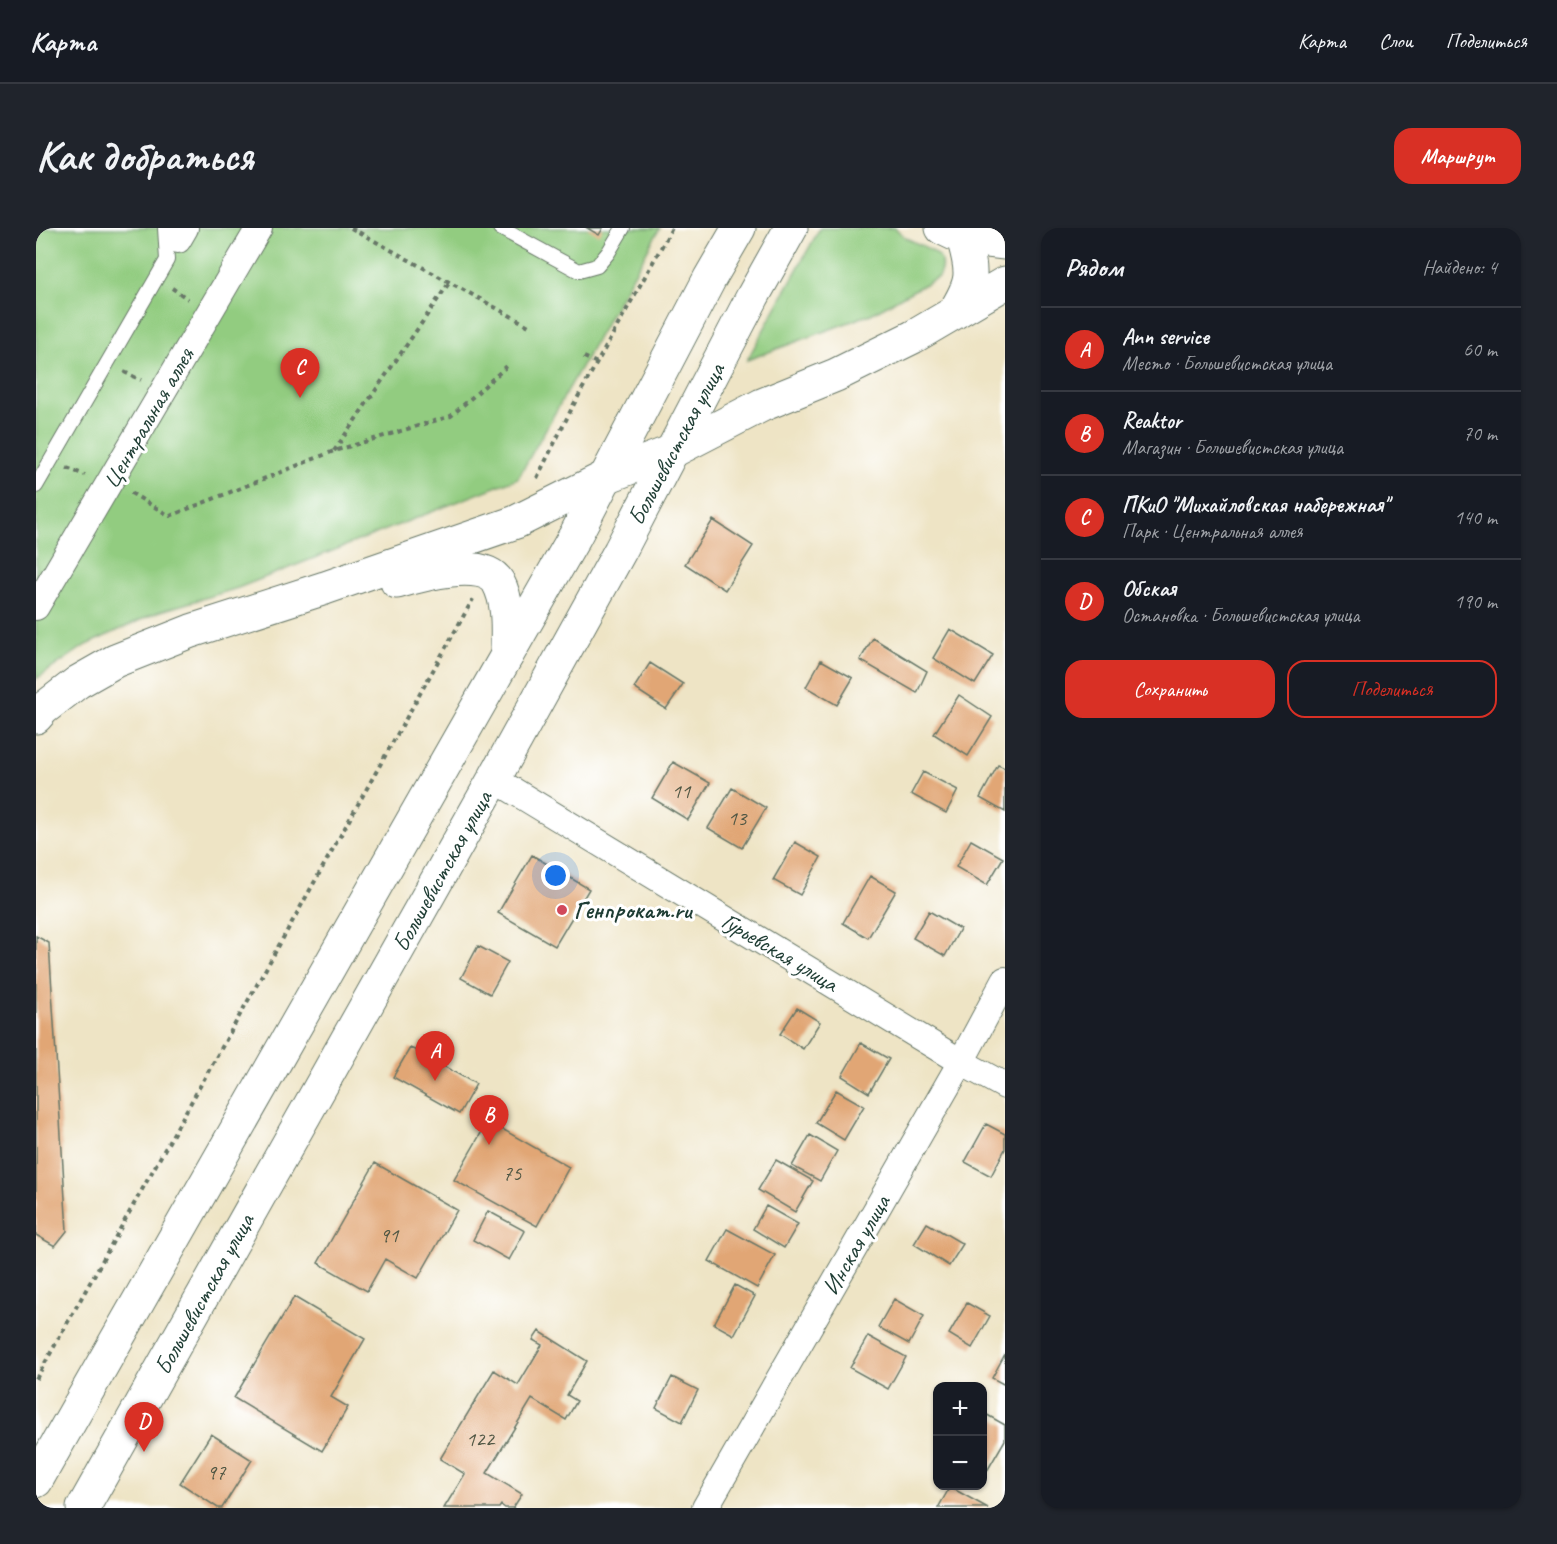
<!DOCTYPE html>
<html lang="ru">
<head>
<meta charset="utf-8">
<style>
  :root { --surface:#171b24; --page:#20242c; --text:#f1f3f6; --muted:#9ea1a6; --line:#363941; --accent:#d93025 }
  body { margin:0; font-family:Caveat,sans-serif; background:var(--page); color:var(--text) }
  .controls { position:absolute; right:18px; bottom:18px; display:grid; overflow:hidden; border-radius:12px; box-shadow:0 2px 4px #0004 }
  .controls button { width:54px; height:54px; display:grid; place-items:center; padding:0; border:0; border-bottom:2px solid var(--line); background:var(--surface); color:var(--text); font:30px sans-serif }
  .you { position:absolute; left:520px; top:648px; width:21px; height:21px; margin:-15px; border:4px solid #fff; border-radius:50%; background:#1a73e8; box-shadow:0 0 0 9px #1a73e833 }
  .badge { display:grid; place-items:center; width:39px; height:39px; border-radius:50%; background:var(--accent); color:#fff; font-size:20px; font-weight:700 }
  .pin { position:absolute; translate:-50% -50px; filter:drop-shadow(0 2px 3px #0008) }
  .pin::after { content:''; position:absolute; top:32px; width:21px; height:18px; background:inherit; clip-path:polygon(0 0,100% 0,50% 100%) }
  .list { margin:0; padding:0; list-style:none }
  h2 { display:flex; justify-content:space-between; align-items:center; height:78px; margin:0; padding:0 24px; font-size:26px }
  h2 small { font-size:20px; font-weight:400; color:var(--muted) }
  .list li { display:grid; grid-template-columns:39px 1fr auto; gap:18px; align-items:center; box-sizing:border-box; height:84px; padding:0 24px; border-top:2px solid var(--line) }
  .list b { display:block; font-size:22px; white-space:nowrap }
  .list p { margin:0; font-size:20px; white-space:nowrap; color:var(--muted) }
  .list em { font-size:20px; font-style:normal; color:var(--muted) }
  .actions { display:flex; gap:12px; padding:18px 24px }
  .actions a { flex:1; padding:14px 0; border:2px solid var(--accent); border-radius:18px; text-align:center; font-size:21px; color:var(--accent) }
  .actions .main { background:var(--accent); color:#fff }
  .map { position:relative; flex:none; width:969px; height:1280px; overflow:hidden; border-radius:18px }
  header { display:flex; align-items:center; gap:36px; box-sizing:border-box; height:84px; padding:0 30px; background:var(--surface); border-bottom:2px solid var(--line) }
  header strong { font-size:28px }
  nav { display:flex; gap:33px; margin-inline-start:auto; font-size:21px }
  .intro { display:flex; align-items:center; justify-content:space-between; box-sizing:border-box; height:144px; padding:0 36px }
  h1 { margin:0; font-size:42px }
  .button { padding:15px 27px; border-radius:18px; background:var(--accent); color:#fff; font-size:21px; font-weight:700 }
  main { display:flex; gap:36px; padding:0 36px }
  aside { flex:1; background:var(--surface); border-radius:18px; box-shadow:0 2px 4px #0004 }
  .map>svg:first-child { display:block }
</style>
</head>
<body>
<header>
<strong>Карта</strong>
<nav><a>Карта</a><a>Слои</a><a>Поделиться</a></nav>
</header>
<div class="intro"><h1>Как добраться</h1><a class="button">Маршрут</a></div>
<main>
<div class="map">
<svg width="969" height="1280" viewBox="0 0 969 1280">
  <rect width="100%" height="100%" fill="#fff"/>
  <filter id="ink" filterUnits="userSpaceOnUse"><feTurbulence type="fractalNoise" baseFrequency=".0167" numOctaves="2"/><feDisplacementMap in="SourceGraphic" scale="12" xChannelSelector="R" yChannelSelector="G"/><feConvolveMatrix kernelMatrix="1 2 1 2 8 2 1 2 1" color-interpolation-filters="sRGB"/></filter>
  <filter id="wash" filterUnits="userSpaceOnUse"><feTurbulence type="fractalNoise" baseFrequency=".008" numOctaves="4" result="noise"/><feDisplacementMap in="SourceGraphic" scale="24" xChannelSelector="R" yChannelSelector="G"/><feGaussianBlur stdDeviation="1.35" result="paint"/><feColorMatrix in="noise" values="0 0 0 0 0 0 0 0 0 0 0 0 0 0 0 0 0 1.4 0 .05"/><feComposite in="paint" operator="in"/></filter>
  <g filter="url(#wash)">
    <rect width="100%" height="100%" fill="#eee4c5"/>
    <path fill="#92cc80" stroke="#58845a" stroke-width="1.5" d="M0,0h624l-142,250 -280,110 -80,24 -72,33 -50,34z
      M784,0h75c4,3 7,7 11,10 15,9 46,13 32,39l-67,37 -124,46z"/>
    <g id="blocks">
      <path fill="#e1a675" d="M551,0h16l-4,7z
        M677,292l40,26 -28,44 -40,-26z
        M914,401l43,26 -18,29 -42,-26z
        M837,410l54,33 -10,22 -57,-33z
        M785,432l32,18 -16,27 -31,-18z
        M614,435l33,21 -17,25 -32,-21z
        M923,467l33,22 -24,39 -34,-22z
        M637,534l37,21 -22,37 -36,-22z
        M962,537l7,3v44l-25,-14z
        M887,544l35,18 -12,23 -35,-19z
        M696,560l34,20 -24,40 -34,-20z
        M935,612l32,18 -16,27 -31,-18z
        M759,614l26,15 -21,38 -27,-15z
        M496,627l57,34 -34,57 -57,-33z
        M834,648l26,15 -28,47 -25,-15z
        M893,683l31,18 -15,27 -32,-18z
        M0,708l13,7 18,288 -12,15 -19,-11z
        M442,718l30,16 -18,32 -29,-16z
        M761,780l23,14 -17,27 -23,-15z
        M386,813l20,12 -6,9 40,22 -17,30 -66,-37 17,-29 7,3z
        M825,815l28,16 -20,34 -27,-17z
        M800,862l28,16 -20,34 -28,-17z
        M452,893l81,46 -32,59 -83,-46z
        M950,896l19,10v15l-14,27 -26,-14z
        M774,907l27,16 -17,30 -28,-15z
        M740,932l37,21 -18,31 -37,-22z
        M339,935l82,47 -39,68 -33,-19 -18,32 -49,-28z
        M730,978l32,18 -14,24 -31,-19z
        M452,983l37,20 -16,29 -36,-20z
        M891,995l36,21 -14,22 -35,-22z
        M691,1001l48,26 -18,33 -48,-27z
        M699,1057l20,11 -21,39 -20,-11z
        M258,1069l71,42 -34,58 17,10 -26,44 -88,-53z
        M858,1071l30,17 -15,28 -31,-17z
        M931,1075l23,13 -18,32 -23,-14z
        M503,1103l48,30 -20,34 10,6 -11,19 -34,-21 -45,74 35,21 -9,14h-8l-4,-3 -2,3h-55l21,-34 -25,-15 54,-89 24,15 24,-40 -9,-5z
        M832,1108l38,21 -18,32 -38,-21z
        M969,1126v31l-13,-7z
        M636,1149l26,13 -16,32 -26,-14z
        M946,1184l23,13v15l-18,31 -5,-2z
        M175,1206l41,26 -30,48h-4l-38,-25z
        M914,1259l38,21h-50z"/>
    </g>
  </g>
  <g filter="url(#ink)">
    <use href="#blocks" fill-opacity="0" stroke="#677767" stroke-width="1.5"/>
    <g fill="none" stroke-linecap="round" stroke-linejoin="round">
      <defs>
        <path id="lane" d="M464,0l79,43 18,-5 11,-13 15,-25
          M0,258l131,-226 -2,-32"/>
        <path id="street" d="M142,12l7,-12
          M0,379l223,-379
          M458,551l467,283 44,24
          M669,1280l256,-446 44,-82"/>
        <path id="secondary" d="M361,354c23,-7 86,-25 101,0 12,22 9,50 9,73
          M0,489l7,-8 35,-27 37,-21 76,-30 134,-43 191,-66 90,-45"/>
        <path id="primary" d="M906,0l21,10 42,5
          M918,85c19,-31 20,-39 9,-75
          M570,249l67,-26 89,-46 74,-30 77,-38 92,-54"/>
        <path id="highway" d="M0,1253l539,-945 135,-258 29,-50
          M47,1280l411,-729 126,-228 133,-255 38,-68"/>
      </defs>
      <use href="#lane" stroke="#677767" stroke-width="16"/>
      <use href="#street" stroke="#677767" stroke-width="28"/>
      <use href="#secondary" stroke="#677767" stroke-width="35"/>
      <use href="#primary" stroke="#677767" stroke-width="35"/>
      <use href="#highway" stroke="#677767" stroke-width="35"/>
      <path stroke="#677767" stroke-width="4" stroke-dasharray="4.5 4.5" stroke-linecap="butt" d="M315,0l178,98
        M136,60l16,11
        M548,129l13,6
        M88,144l17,8
        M298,223l115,-168
        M31,240l18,7
        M501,250l37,-74 98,-176
        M95,265l39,23 164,-65 117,-35 56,-50
        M0,1151l437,-780"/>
      <use href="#lane" stroke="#fff" stroke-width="14"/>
      <use href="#street" stroke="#fff" stroke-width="26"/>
      <use href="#secondary" stroke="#fff" stroke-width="33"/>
      <use href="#primary" stroke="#fff" stroke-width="33"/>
      <use href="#highway" stroke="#fff" stroke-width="33"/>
    </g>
  </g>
  <circle fill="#d1495b" stroke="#fff" stroke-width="2" cx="526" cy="682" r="6"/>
  <g text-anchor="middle" stroke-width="6" stroke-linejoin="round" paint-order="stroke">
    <g font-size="21" fill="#505744">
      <text x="645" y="570">11</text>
      <text x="701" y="597">13</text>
      <text x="476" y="952">75</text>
      <text x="353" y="1014">91</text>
      <text x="444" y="1218">122</text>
      <text x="180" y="1251">97</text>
    </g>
    <g font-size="24" fill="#1f3d34" stroke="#fff">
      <text transform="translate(112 190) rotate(-60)" y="8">Центральная аллея</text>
      <text transform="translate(640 216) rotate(-62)" y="8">Большевистская улица</text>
      <text transform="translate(406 643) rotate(-61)" y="8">Большевистская улица</text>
      <text transform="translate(744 724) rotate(31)" y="8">Гурьевская улица</text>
      <text transform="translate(820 1017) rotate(-60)" y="8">Инская улица</text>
      <text transform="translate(168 1066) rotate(-61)" y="8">Большевистская улица</text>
    </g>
    <g font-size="24" font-weight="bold" fill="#1f3d34" stroke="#fff" text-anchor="start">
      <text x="538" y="690">Генпрокат.ru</text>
    </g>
  </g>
</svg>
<div class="controls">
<button>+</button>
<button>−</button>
</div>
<div class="you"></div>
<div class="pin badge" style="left:399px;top:853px">A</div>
<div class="pin badge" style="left:453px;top:917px">B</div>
<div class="pin badge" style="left:264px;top:170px">C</div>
<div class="pin badge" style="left:108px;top:1224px">D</div>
</div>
<aside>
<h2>Рядом<small>Найдено: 4</small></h2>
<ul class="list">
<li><span class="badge">A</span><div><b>Ann service</b><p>Место · Большевистская улица</p></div><em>60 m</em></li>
<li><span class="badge">B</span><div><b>Reaktor</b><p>Магазин · Большевистская улица</p></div><em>70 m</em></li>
<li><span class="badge">C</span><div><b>ПКиО &quot;Михайловская набережная&quot;</b><p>Парк · Центральная аллея</p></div><em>140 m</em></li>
<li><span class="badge">D</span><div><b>Обская</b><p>Остановка · Большевистская улица</p></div><em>190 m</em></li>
</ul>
<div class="actions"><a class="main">Сохранить</a><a>Поделиться</a></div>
</aside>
</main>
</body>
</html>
